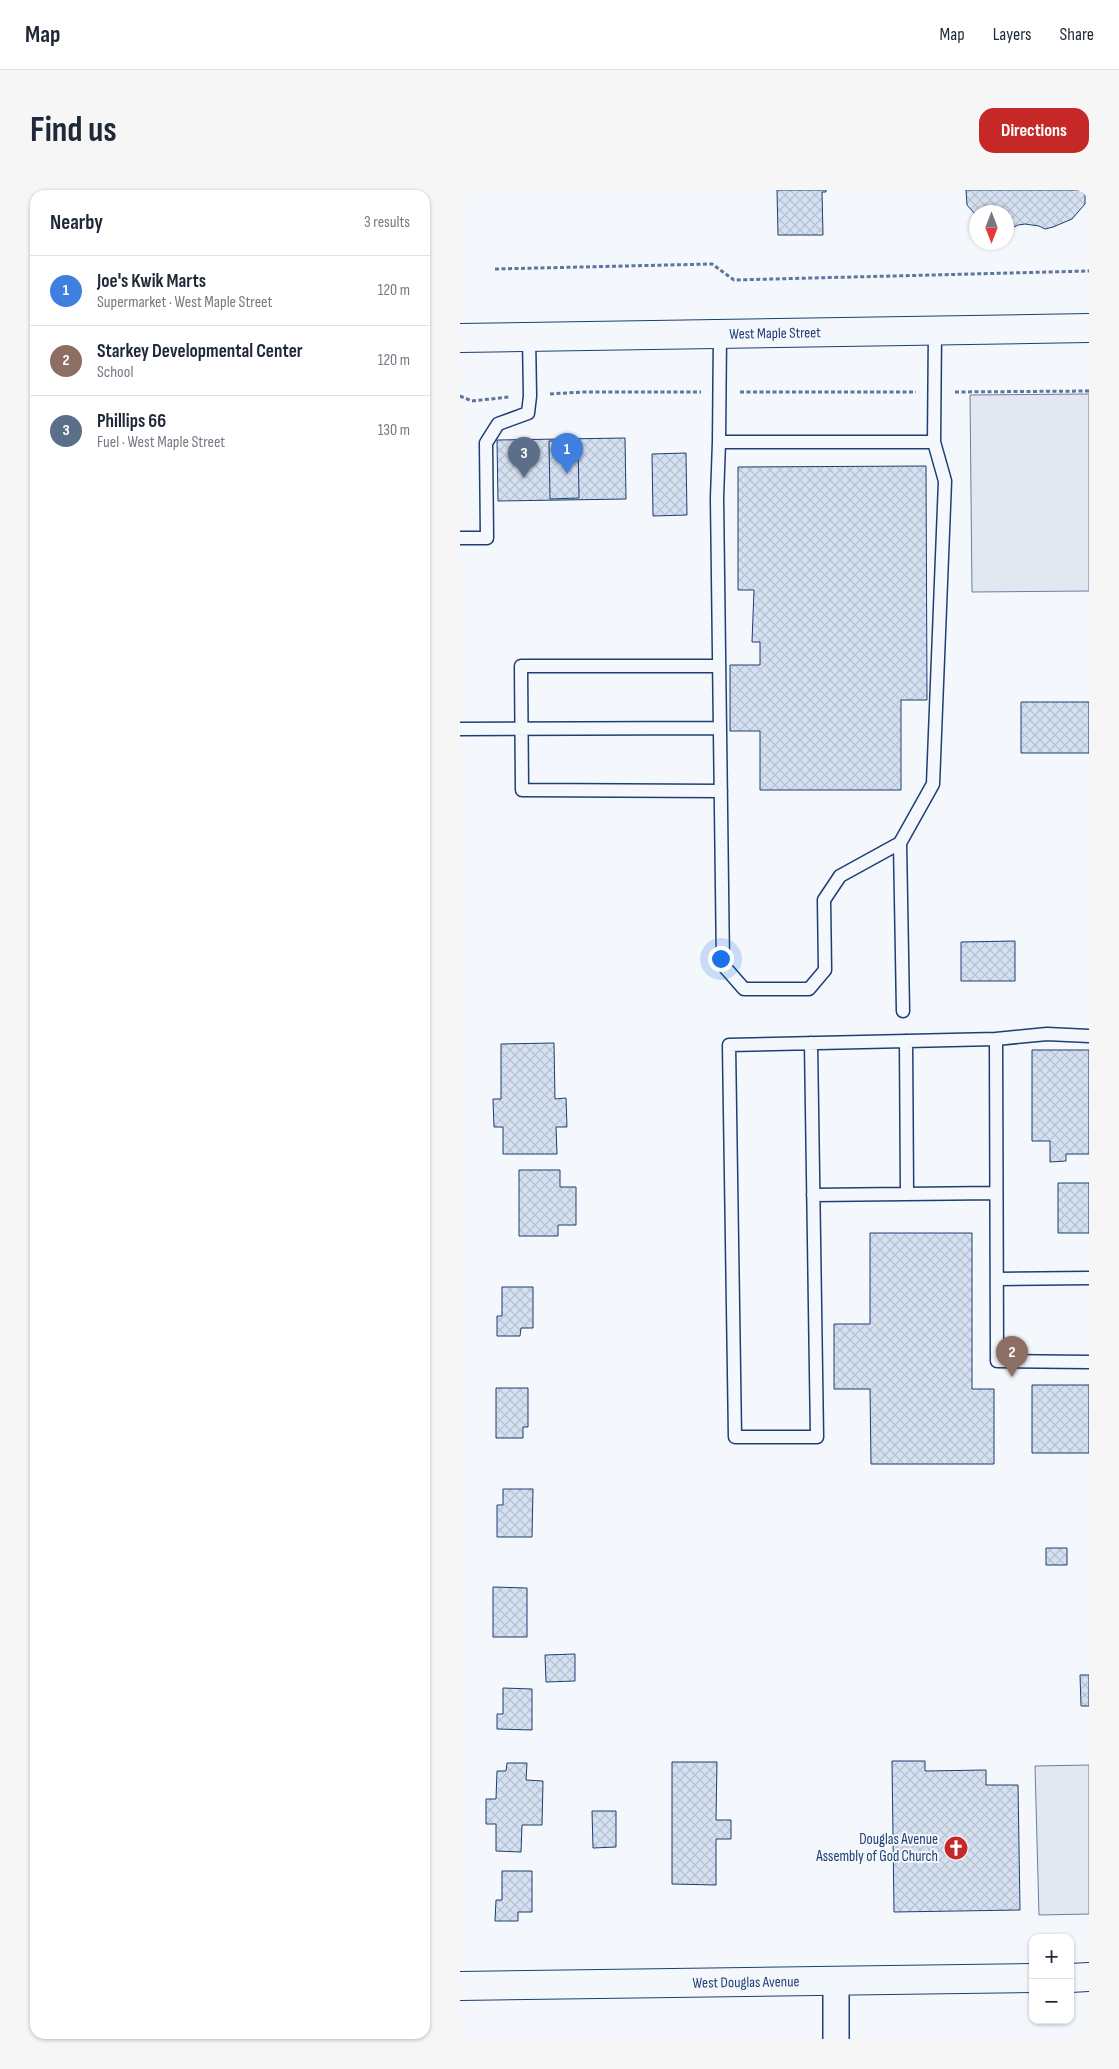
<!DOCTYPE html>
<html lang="en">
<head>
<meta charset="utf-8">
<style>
  :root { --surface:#fff; --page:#f6f6f7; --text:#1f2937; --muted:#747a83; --line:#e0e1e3; --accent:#c62828 }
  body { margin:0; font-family:"Sofia Sans Condensed",sans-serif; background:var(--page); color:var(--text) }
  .controls { position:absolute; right:15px; bottom:15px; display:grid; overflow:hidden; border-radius:10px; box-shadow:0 1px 4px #0004 }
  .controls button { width:45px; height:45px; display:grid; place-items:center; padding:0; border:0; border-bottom:1px solid var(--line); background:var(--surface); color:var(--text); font:25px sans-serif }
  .compass { position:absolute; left:509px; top:15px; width:45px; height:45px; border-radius:50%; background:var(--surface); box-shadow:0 1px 4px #0004; rotate:180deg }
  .you { position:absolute; left:260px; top:768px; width:18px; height:18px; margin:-12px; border:4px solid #fff; border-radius:50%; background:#1a73e8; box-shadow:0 0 0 8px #1a73e833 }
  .badge { display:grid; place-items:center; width:32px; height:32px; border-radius:50%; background:var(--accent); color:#fff; font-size:16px; font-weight:700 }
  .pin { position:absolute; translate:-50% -41px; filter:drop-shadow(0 1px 2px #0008) }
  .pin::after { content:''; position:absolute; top:26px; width:18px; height:15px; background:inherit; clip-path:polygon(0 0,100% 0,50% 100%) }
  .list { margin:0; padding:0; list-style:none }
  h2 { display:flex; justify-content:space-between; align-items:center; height:65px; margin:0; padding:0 20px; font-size:21px }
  h2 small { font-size:16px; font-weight:400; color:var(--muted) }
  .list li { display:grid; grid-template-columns:32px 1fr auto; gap:15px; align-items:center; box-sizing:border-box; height:70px; padding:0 20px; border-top:1px solid var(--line) }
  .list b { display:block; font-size:19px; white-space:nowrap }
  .list p { margin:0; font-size:16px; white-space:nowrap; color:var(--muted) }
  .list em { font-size:16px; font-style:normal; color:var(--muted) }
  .map { position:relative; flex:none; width:629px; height:1849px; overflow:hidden; border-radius:15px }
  header { display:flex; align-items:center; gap:30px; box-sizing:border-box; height:70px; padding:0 25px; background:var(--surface); border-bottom:1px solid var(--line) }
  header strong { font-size:24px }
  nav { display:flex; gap:28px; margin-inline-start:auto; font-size:18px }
  .intro { display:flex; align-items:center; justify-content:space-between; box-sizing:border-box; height:120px; padding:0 30px }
  h1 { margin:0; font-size:35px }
  .button { padding:12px 22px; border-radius:15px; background:var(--accent); color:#fff; font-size:18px; font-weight:700 }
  main { display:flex; gap:30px; padding:0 30px }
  aside { flex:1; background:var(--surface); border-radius:15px; box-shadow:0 1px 4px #0004 }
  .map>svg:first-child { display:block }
</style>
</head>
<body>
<header>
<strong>Map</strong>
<nav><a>Map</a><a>Layers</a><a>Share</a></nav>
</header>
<div class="intro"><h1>Find us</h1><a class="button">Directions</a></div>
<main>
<aside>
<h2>Nearby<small>3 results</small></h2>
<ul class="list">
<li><span class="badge" style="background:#3f7fe0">1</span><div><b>Joe's Kwik Marts</b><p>Supermarket · West Maple Street</p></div><em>120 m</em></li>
<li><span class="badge" style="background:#8d6e63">2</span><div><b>Starkey Developmental Center</b><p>School</p></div><em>120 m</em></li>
<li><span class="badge" style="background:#5c6f8a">3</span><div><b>Phillips 66</b><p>Fuel · West Maple Street</p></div><em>130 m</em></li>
</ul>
</aside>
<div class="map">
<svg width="629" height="1849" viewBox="0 0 629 1849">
  <defs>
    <pattern id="building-cross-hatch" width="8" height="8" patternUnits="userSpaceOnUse" patternTransform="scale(1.25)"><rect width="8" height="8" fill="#d5e0f0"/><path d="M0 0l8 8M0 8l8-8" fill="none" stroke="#b6c1d1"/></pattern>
  </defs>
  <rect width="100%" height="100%" fill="#f4f7fb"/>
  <path fill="#e3e8f0" stroke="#687fa3" d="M629,204v197l-117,1 -2,-197z
    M629,1575v149l-50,1 -4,-149z"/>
  <path fill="url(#building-cross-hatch)" stroke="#1d3f73" d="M317,0h49v2h-4l1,43h-45z
    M506,0h119v14l-13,15 -19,8 -8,2 -6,-3 -14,-2 -7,1 -9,5 -3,-1v-17h-30v3l-9,-10z
    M165,248l1,61 -128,2 -1,-61z
    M89,251h29l1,57 -29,1z
    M226,263l1,62 -34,1 -1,-62z
    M466,276l1,234h-26v90h-141v-59h-30v-66h30v-23h-8l2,-52h-16v-123z
    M561,512h68v51h-68z
    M555,751v40h-54v-39z
    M94,853l1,56 11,-1 1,29h-11l1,27h-54v-27h-9l-1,-28h8v-55z
    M572,860h57v104h-23v7l-16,1v-21h-18z
    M59,980h41v17h16v38h-18v11h-39z
    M598,993h31v50h-31z
    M410,1043h102v156h22v75h-123l-1,-75h-36v-65h36z
    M42,1097h31v41h-12l-1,8h-23v-20h5z
    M572,1195h57v68h-57z
    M36,1198h32v39h-5v11h-27z
    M43,1299h30l-1,48h-35v-32h6z
    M586,1358h21v17h-21z
    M33,1397l34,1v49h-34z
    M115,1464v27l-29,1 -1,-27z
    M620,1485h9v31h-8z
    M43,1498l29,1v41l-35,-1v-15h6z
    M432,1571h33v10l61,-1v15h32l2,125 -126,2z
    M212,1572h45l-1,58h15v19h-15v46l-44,-1z
    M47,1573h20l-1,17 17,1 -1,44h-20l-1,27 -25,-1v-27h-10v-25h10l1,-28h9z
    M132,1621h24v36l-23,1z
    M42,1681h30v41h-14v9h-23l1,-21h6z"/>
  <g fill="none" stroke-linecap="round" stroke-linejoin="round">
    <defs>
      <path id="lane" d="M260,145l-1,107h215l1,-111
        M259,252l-2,56 6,467 21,24h65l16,-19 -1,-70 16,-24 60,-33 33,-59 12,-303 -11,-39
        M0,348h27l-1,-95 12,-19 30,-11 2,-17 -1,-59
        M259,476h-198l1,124 199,1
        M0,539l260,-1
        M440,653l3,168
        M629,846l-42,-2 -51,5 1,322 92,1
        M446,851l1,153
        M351,853l6,394h-82l-6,-392 267,-6
        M353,1005l183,-2
        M537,1089l92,-1"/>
      <path id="street" d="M376,1849v-58"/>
      <g id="secondary">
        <path id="s1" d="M0,148l629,-10"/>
        <path d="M610,1788l19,-1"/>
        <path id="s2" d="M0,1796l573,-8"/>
      </g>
    </defs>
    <use href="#lane" stroke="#1d3f73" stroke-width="15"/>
    <use href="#street" stroke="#1d3f73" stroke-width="28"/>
    <use href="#secondary" stroke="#1d3f73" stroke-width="30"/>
    <path stroke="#5e769c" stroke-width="3" stroke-dasharray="4 2.5" stroke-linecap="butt" d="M35,79l217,-5 22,16 355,-9
      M280,202h176
      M495,202l134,-1
      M90,204l32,-2h119
      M0,206l12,5 37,-4"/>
    <use href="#lane" stroke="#f4f7fb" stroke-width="12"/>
    <use href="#street" stroke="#f4f7fb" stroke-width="25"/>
    <use href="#secondary" stroke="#f4f7fb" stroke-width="28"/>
  </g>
  <defs>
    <symbol id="church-disc" viewBox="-11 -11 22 22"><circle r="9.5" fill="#c62828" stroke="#f4f7fb"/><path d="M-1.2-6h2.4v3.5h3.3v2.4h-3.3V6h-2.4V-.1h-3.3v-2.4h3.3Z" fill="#fff"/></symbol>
  </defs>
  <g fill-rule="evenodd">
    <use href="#church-disc" x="482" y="1644" width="28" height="28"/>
  </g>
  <g text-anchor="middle" stroke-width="4" stroke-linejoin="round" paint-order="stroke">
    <g font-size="15" fill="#1d3f73" stroke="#f4f7fb">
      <text dy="5" stroke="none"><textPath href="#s1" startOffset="315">West Maple Street</textPath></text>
      <text dy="5" stroke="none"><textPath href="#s2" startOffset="286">West Douglas Avenue</textPath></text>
    </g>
    <g font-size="15" fill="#1d3f73" stroke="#f4f7fb" text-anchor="end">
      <text x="478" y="1654">Douglas Avenue<tspan x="478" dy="17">Assembly of God Church</tspan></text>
    </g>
  </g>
</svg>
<div class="controls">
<button>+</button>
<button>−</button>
</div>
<svg class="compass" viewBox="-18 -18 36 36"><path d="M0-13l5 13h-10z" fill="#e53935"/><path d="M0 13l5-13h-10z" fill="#747a83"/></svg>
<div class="you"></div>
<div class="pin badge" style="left:107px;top:284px;background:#3f7fe0">1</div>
<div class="pin badge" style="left:552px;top:1187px;background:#8d6e63">2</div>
<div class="pin badge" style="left:64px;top:288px;background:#5c6f8a">3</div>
</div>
</main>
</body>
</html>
